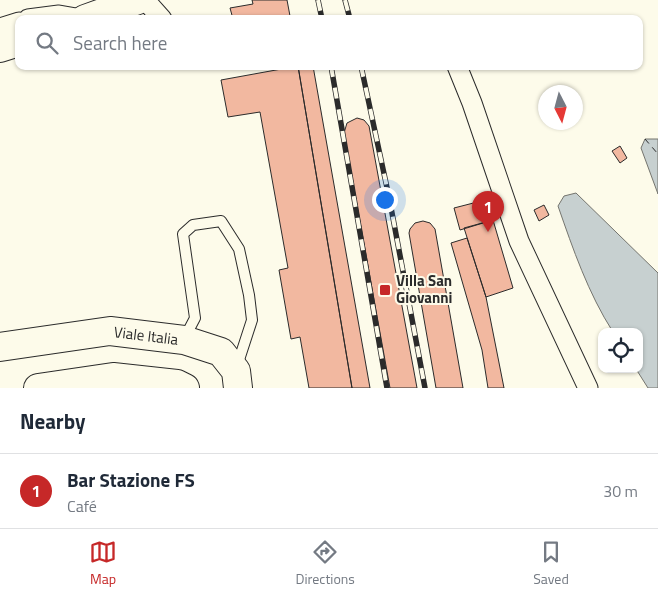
<!DOCTYPE html>
<html lang="en">
<head>
<meta charset="utf-8">
<style>
  :root { --surface:#fff; --page:#f6f6f7; --text:#1f2937; --muted:#747a83; --line:#e0e1e3; --accent:#c62828 }
  body { margin:0; font-family:"Titillium Web",sans-serif; background:var(--page); color:var(--text) }
  .controls { position:absolute; right:15px; bottom:15px; display:grid; overflow:hidden; border-radius:10px; box-shadow:0 1px 4px #0004 }
  .controls button { width:45px; height:45px; display:grid; place-items:center; padding:0; border:0; border-bottom:1px solid var(--line); background:var(--surface); color:var(--text); font:25px sans-serif }
  .compass { position:absolute; left:538px; top:85px; width:45px; height:45px; border-radius:50%; background:var(--surface); box-shadow:0 1px 4px #0004; rotate:174deg }
  .you { position:absolute; left:384px; top:199px; width:18px; height:18px; margin:-12px; border:4px solid #fff; border-radius:50%; background:#1a73e8; box-shadow:0 0 0 8px #1a73e833 }
  .badge { display:grid; place-items:center; width:32px; height:32px; border-radius:50%; background:var(--accent); color:#fff; font-size:16px; font-weight:700 }
  .pin { position:absolute; translate:-50% -41px; filter:drop-shadow(0 1px 2px #0008) }
  .pin::after { content:''; position:absolute; top:26px; width:18px; height:15px; background:inherit; clip-path:polygon(0 0,100% 0,50% 100%) }
  .list { margin:0; padding:0; list-style:none }
  h2 { display:flex; justify-content:space-between; align-items:center; height:65px; margin:0; padding:0 20px; font-size:21px }
  h2 small { font-size:16px; font-weight:400; color:var(--muted) }
  .list li { display:grid; grid-template-columns:32px 1fr auto; gap:15px; align-items:center; box-sizing:border-box; height:75px; padding:0 20px; border-top:1px solid var(--line) }
  .list b { display:block; font-size:19px; white-space:nowrap }
  .list p { margin:0; font-size:16px; white-space:nowrap; color:var(--muted) }
  .list em { font-size:16px; font-style:normal; color:var(--muted) }
  .icon { flex:none; width:28px; height:28px; fill:none; stroke:currentColor; stroke-width:2; stroke-linecap:round; stroke-linejoin:round }
  .map { position:relative; flex:none; width:658px; height:388px; overflow:hidden }
  .search { position:absolute; background:var(--surface); box-shadow:0 1px 4px #0004; left:15px; right:15px; top:15px; height:55px; display:flex; align-items:center; gap:12px; box-sizing:border-box; padding:0 18px; border-radius:10px; color:var(--muted); font-size:19px }
  .sheet { height:140px; background:var(--surface) }
  nav { display:flex; justify-content:space-around; align-items:center; box-sizing:border-box; height:70px; border-top:1px solid var(--line); background:var(--surface); font-size:14px; color:var(--muted) }
  nav a { display:grid; justify-items:center; gap:2px }
  nav .on { color:var(--accent) }
  .map>svg:first-child { display:block }
</style>
</head>
<body>
<div class="map">
<svg width="658" height="388" viewBox="0 0 658 388">
  <rect width="100%" height="100%" fill="#fdfbea"/>
  <path fill="#c7d0d0" stroke="#74746e" d="M645,139h13v55l-17,-46z
    M576,193l82,80v115h-10l-12,-19h3v-37h-26c-25,-39 -40,-83 -55,-126l6,-10z"/>
  <g fill="none" stroke-linecap="round" stroke-linejoin="round">
    <path stroke="#2b2b2b" stroke-width="1" stroke-dasharray="6 5" stroke-linecap="butt" d="M645,139l13,15"/>
  </g>
  <path fill="#f2b8a0" stroke="#2b2b2b" d="M252,0h35l3,16 -16,3h-41l-3,-11 23,-4z
    M298,66l33,196 21,126h-43l-9,-51 -9,2 -12,-69 9,-2 -28,-156 -32,5 -7,-37z
    M298,66h15l57,322h-18z
    M357,118l7,2 5,6 48,262h-27l-46,-255 3,-10z
    M620,146l7,12 -7,5 -8,-12z
    M489,199l4,21 -33,10 -6,-22z
    M544,205l5,10 -10,6 -5,-11z
    M493,220l20,68 -27,9 -22,-69z
    M423,221l7,2 5,6 28,159h-27l-27,-155 1,-4 5,-6z
    M467,238l19,59 18,91h-16l-6,-38 -31,-107z"/>
  <g fill="none" stroke-linecap="round" stroke-linejoin="round">
    <defs>
      <path id="lane" d="M184,339l11,-21 -12,-84 10,-9 28,-4 18,28 10,46 3,25 -15,46"/>
      <path id="street" d="M145,0l17,19
        M28,19l31,-4 23,4
        M0,28l19,-6
        M457,66l15,37 47,138 69,147"/>
      <path id="primary" d="M85,19l53,-19
        M0,48l19,-6
        M0,347l110,-16 74,9 37,12 15,19 2,17
        M38,388l75,-11 64,7 8,4"/>
    </defs>
    <use href="#lane" stroke="#2b2b2b" stroke-width="12"/>
    <use href="#street" stroke="#2b2b2b" stroke-width="21"/>
    <use href="#primary" stroke="#2b2b2b" stroke-width="30"/>
    <use href="#lane" stroke="#fdfbea" stroke-width="10"/>
    <use href="#street" stroke="#fdfbea" stroke-width="19"/>
    <use href="#primary" stroke="#fdfbea" stroke-width="28"/>
    <defs>
      <path id="rail" d="M318,0l4,19
        M345,0l5,19
        M331,66l56,322
        M361,66l28,131 36,191"/>
    </defs>
    <use href="#rail" stroke="#2b2b2b" stroke-width="5.5"/>
    <use href="#rail" stroke="#fdfbea" stroke-width="4" stroke-dasharray="11" stroke-linecap="butt"/>
  </g>
  <rect fill="#c62828" stroke="#fdfbea" stroke-width="2" x="379" y="284" width="12" height="12" rx="2.5"/>
  <g text-anchor="middle" stroke-width="4" stroke-linejoin="round" paint-order="stroke">
    <g font-size="15" font-weight="bold" fill="#2b2b2b" stroke="#fdfbea" text-anchor="start">
      <text x="396" y="286">Villa San<tspan x="396" dy="17">Giovanni</tspan></text>
    </g>
    <g font-size="15" fill="#2b2b2b" stroke="#fdfbea">
      <text transform="translate(146 336) rotate(7)" y="5">Viale Italia</text>
    </g>
  </g>
</svg>
<div class="controls">
<button><svg class="icon" aria-label="locate" viewBox="0 0 24 24"><circle cx="12" cy="12" r="6"/><path d="M12 2v4M12 18v4M2 12h4M18 12h4"/></svg></button>
</div>
<svg class="compass" viewBox="-18 -18 36 36"><path d="M0-13l5 13h-10z" fill="#e53935"/><path d="M0 13l5-13h-10z" fill="#747a83"/></svg>
<div class="you"></div>
<div class="pin badge" style="left:488px;top:232px">1</div>
<div class="search"><svg class="icon" aria-label="search" viewBox="0 0 24 24"><circle cx="10" cy="10" r="6"/><path d="M15 15l6 6"/></svg>Search here</div>
</div>
<section class="sheet">
<h2>Nearby<small></small></h2>
<ul class="list">
<li><span class="badge">1</span><div><b>Bar Stazione FS</b><p>Café</p></div><em>30 m</em></li>
</ul>
</section>
<nav>
<a class="on"><svg class="icon" aria-label="map" viewBox="0 0 24 24"><path d="M3 6l6-2 6 2 6-2v14l-6 2-6-2-6 2zM9 4v14M15 6v14"/></svg>Map</a>
<a><svg class="icon" aria-label="directions" viewBox="0 0 24 24"><path d="M12 3l9 9-9 9-9-9zM9 14v-3h6M13 9l2 2-2 2"/></svg>Directions</a>
<a><svg class="icon" aria-label="saved" viewBox="0 0 24 24"><path d="M7 4h10v16l-5-4-5 4z"/></svg>Saved</a>
</nav>
</body>
</html>
